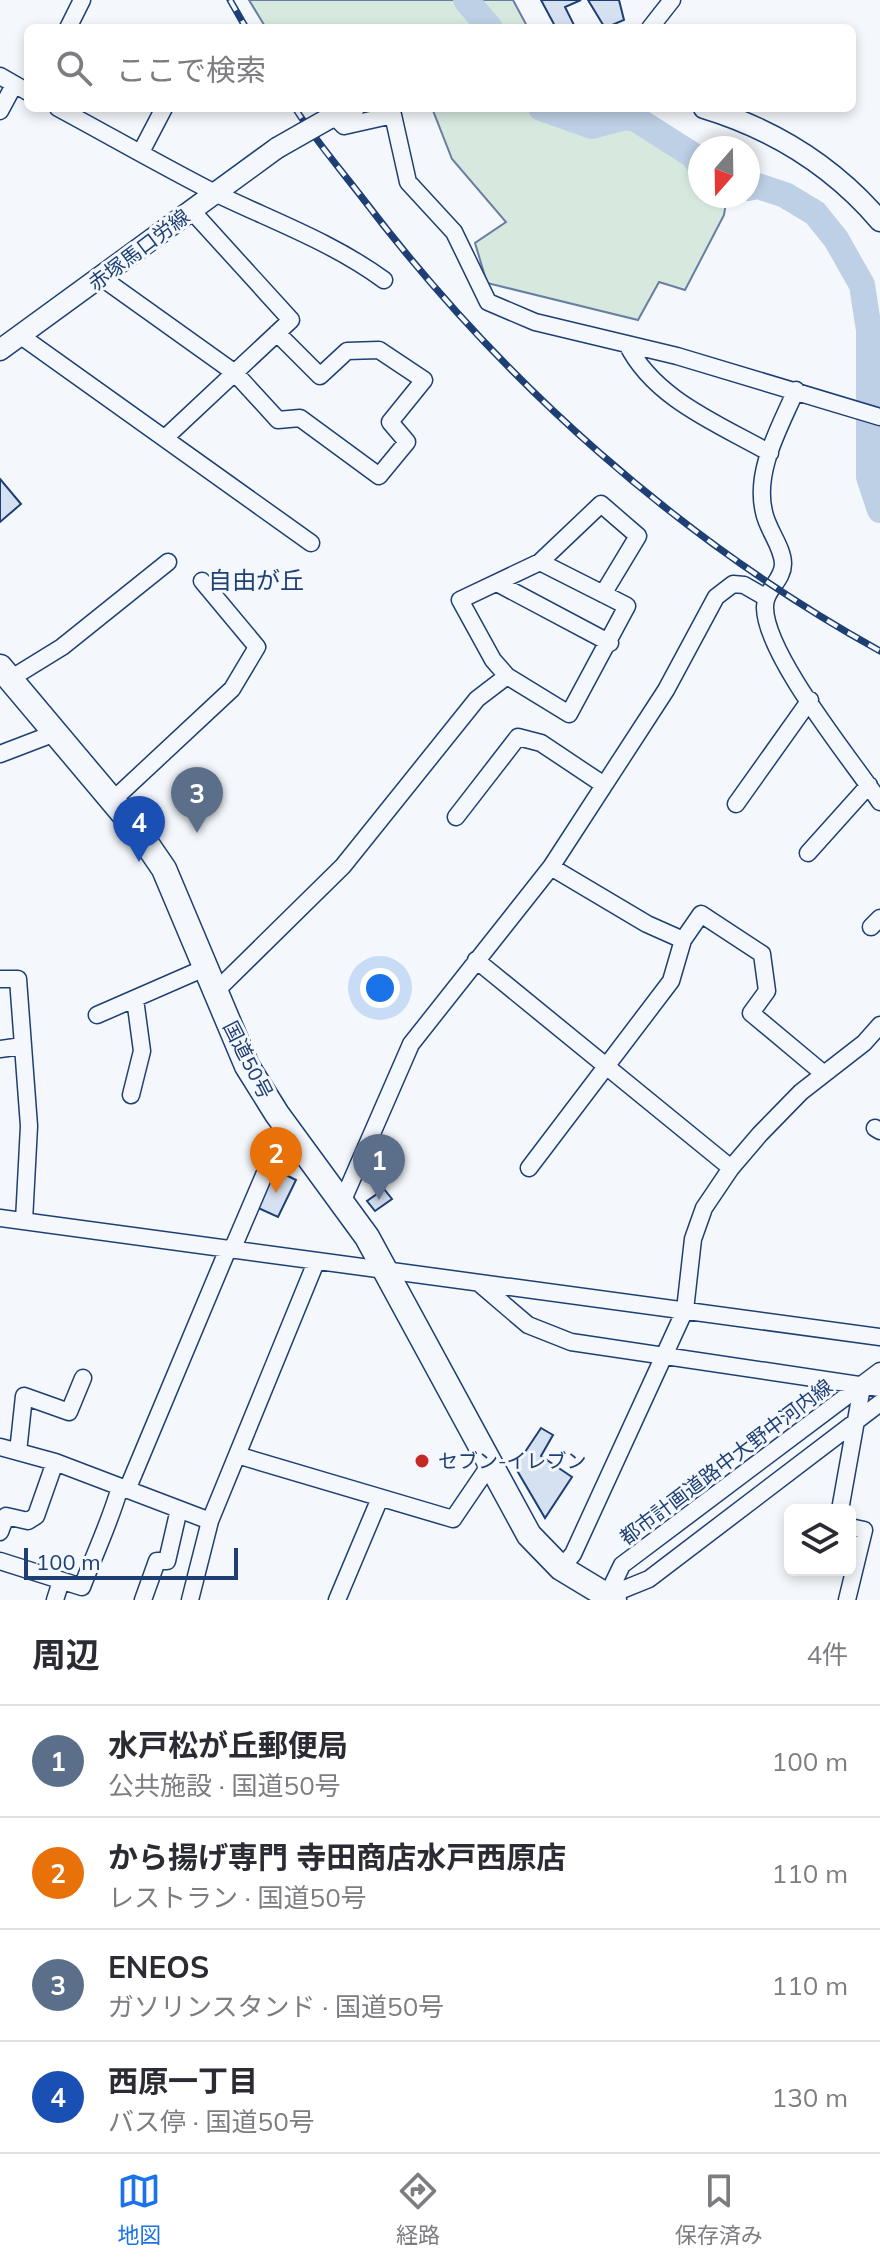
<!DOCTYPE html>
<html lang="ja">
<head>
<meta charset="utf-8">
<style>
  :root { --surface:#fff; --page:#f7f7f7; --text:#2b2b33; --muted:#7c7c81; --line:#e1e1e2; --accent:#1a73e8 }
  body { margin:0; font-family:Mulish,"Noto Sans JP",sans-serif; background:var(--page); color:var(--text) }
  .controls { position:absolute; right:24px; bottom:24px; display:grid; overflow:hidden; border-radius:12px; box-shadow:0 4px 12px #0003 }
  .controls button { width:72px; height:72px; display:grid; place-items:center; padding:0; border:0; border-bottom:2px solid var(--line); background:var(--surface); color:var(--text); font:40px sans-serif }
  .compass { position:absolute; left:688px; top:136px; width:72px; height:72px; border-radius:50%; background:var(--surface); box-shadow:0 4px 12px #0003; rotate:200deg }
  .scale { position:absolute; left:24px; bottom:20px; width:214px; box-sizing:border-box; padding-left:8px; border:4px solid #1d3f73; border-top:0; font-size:22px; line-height:28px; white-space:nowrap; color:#1d3f73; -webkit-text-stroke:6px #f4f7fb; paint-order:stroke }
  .you { position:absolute; left:380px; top:988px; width:28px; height:28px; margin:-20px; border:6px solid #fff; border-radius:50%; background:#1a73e8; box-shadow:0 0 0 12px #1a73e833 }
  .badge { display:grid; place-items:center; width:52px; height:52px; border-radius:50%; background:var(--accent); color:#fff; font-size:26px; font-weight:700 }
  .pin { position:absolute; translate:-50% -66px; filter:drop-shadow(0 2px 4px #0008) }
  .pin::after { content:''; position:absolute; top:42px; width:28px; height:24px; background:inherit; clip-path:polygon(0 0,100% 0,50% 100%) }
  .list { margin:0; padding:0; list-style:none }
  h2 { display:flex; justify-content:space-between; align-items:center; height:104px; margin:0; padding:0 32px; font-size:34px }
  h2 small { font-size:26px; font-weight:400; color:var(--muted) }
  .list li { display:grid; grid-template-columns:52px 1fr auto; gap:24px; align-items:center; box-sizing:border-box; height:112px; padding:0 32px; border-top:2px solid var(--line) }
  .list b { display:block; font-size:30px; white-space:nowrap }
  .list p { margin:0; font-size:26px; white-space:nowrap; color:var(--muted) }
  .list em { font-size:26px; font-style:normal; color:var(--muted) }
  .icon { flex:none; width:44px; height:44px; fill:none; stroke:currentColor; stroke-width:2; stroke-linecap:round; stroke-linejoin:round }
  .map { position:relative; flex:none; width:880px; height:1600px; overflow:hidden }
  .search { position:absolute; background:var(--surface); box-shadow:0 4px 12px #0003; left:24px; right:24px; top:24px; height:88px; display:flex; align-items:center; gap:20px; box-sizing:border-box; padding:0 28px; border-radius:12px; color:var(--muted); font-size:30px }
  .sheet { height:552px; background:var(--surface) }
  nav { display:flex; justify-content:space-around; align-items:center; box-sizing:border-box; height:112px; border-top:2px solid var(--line); background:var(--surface); font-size:22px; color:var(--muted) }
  nav a { display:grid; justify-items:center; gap:4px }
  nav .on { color:var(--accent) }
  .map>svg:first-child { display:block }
</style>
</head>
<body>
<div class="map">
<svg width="880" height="1600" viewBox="0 0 880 1600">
  <rect width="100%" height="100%" fill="#f4f7fb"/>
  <path fill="#d7e8df" stroke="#687fa3" stroke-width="2" d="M249,0h264l15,28h-262z
    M432,108h182l43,37 43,26v25h27l-3,19 -39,75 -26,-8 -21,38 -151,-37 -12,-40 31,-21 -54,-63z"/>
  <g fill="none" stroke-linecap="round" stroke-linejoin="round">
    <path stroke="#bed0e5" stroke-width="26" d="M466,0l24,28
      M541,108l51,18 34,-9 10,2 58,37 6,10
      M748,188l10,-2 27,9 30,18 21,26 26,46 7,45v147l11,33"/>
  </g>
  <path fill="#d5e0f0" stroke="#1d3f73" stroke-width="2" d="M541,0h40l-16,7 10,20 -19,1z
    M588,0h31l5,20 -19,8z
    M0,479l21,25 -21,18z
    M274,1169l22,11 -18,37 -22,-10z
    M384,1189l8,10 -17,12 -8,-10z
    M541,1428l12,7 -12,21 31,21 -27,41 -30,-51z"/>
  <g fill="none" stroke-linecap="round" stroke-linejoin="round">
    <defs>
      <path id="minor" d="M68,28l14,-28
        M650,28l22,-28
        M0,76l28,16
        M58,108c52,28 104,58 157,85 58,28 117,49 169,87
        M0,111l14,-26
        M334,116l10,10 49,-11 15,67 46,50 34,70 47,20 142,34 203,61
        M141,152l23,-44
        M102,278l133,95 43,47 22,-2 79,58 28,-34 -17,-20 34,-42 -45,-30 -32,1 -27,25 -43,-43
        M21,336l290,207
        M627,344c27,55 92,80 143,109
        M796,390c-16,37 -42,81 -32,122 3,17 19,35 19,52 0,17 -19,26 -18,44 1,48 86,151 115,194
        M166,437l125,-117 -99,-109
        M540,562l61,-58 37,32 -35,58
        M497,583l113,60
        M10,679l52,-32 106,-85
        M0,754l55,-21
        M113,800l119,-111 25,-42 -55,-66
        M736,804l74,-104
        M456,817l62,-80 23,6 63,42
        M808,853l61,-68
        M551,867l96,57 36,16 18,-26 61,40 5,37 -16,22 73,61
        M871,927l9,-9
        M476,960l255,208
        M0,979h18l11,147 -5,95
        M216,991l127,-125 134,-167 30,-23 62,38 58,-108 -87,-44 -80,38 33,60 14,16
        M97,1015l110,-48
        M0,1049l22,-3
        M131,1095l11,-44 -7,-52
        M875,1128l5,3
        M529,1168l142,-187 12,-41
        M343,1200l68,-156 140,-177 115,-177 50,-93 17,-13 11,1 21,12
        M0,1218l880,119
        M232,1250l53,-124
        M480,1284l48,41 43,17 309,46
        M0,1447l55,15 155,59
        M18,1452l6,-56 45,16 14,-34
        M237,1455l216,64 36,-53
        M127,1490l101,-241
        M840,1510l22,-123
        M0,1532l6,-16 22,5 8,-5 19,-54
        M0,1561l82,26c13,-34 28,-65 38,-100
        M561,1568l12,-14 112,-244 8,-71 11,-31 27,-40 29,-34 41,-42 63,-49 16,-18
        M607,1596l15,-31 258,-194
        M607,1596l42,-17 231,-176
        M55,1600l6,-19
        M143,1600l14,-39h10l12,-52
        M190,1600l20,-79 106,-259
        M337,1600l43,-102
        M847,1600l17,-70 -14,-3"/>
      <path id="major" d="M704,108c69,21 129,58 176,113
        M328,119l26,-11
        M0,350l277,-202"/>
      <path id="highway" d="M0,667l138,164 26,38 83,197 30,48 90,123 162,298 32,33 53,32"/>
    </defs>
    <use href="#minor" stroke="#1d3f73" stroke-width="19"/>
    <use href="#major" stroke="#1d3f73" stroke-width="23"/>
    <use href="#highway" stroke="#1d3f73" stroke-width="27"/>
    <use href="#minor" stroke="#f4f7fb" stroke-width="16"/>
    <use href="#major" stroke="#f4f7fb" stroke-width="20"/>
    <use href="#highway" stroke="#f4f7fb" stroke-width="24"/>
    <defs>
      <path id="rail" d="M230,0l16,28
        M295,108c20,32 46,62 69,92 138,182 316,340 516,451"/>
    </defs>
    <use href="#rail" stroke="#1d3f73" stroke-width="7"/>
    <use href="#rail" stroke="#f4f7fb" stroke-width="4" stroke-dasharray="12" stroke-linecap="butt"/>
    <defs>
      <path id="major-bridge" d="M277,148l51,-29"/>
    </defs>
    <use href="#major-bridge" stroke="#1d3f73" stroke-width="23" stroke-linecap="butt"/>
    <use href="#major-bridge" stroke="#f4f7fb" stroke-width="20"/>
  </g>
  <circle fill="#c62828" stroke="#f4f7fb" stroke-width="3" cx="422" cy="1461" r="8"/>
  <g text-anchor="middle" stroke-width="6" stroke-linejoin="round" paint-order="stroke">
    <g font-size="20" fill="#1d3f73" stroke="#f4f7fb">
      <text transform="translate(139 250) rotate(-37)" y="7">赤塚馬口労線</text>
      <text transform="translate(248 1060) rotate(63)" y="7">国道50号</text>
      <text transform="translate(726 1462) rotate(-37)" y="7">都市計画道路中大野中河内線</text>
    </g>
    <g font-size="20" fill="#1d3f73" stroke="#f4f7fb" text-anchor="start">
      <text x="438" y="1468">セブン-イレブン</text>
    </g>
    <g font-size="24" fill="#1d3f73" stroke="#f4f7fb">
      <text x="256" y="589">自由が丘</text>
    </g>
  </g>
</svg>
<div class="controls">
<button><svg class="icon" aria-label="layers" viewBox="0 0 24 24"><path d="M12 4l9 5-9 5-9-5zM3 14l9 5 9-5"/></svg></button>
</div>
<svg class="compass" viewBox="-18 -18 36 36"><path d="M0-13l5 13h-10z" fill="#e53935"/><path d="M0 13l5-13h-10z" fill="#7c7c81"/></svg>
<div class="scale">100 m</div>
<div class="you"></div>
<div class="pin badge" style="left:379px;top:1200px;background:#5c6f8a">1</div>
<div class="pin badge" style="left:276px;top:1193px;background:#e8710a">2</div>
<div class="pin badge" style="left:197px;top:833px;background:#5c6f8a">3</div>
<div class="pin badge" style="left:139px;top:862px;background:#1a4fb4">4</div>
<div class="search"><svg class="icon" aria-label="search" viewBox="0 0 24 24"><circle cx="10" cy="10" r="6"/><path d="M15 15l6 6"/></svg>ここで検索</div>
</div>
<section class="sheet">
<h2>周辺<small>4件</small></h2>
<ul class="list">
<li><span class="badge" style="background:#5c6f8a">1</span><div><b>水戸松が丘郵便局</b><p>公共施設 · 国道50号</p></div><em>100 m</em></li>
<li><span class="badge" style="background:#e8710a">2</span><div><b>から揚げ専門 寺田商店水戸西原店</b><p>レストラン · 国道50号</p></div><em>110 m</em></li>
<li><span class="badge" style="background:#5c6f8a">3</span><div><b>ENEOS</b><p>ガソリンスタンド · 国道50号</p></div><em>110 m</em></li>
<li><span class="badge" style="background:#1a4fb4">4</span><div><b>西原一丁目</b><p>バス停 · 国道50号</p></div><em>130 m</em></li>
</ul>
</section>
<nav>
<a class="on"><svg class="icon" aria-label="map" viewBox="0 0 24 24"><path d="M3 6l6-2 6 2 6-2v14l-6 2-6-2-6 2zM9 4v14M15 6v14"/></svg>地図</a>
<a><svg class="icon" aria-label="directions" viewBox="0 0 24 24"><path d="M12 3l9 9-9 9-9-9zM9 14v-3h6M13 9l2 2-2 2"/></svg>経路</a>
<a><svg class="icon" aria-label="saved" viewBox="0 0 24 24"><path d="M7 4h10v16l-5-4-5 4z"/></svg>保存済み</a>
</nav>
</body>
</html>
